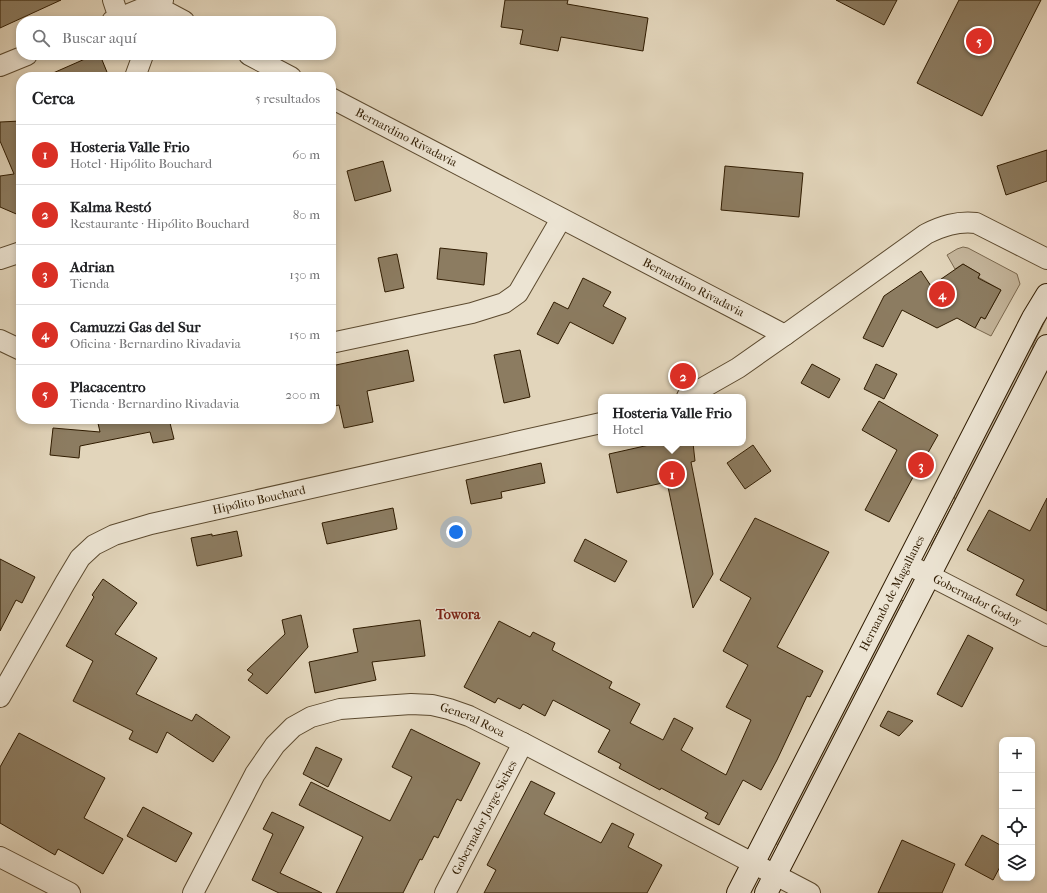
<!DOCTYPE html>
<html lang="es">
<head>
<meta charset="utf-8">
<style>
  :root { --surface:#fff; --page:#f6f6f6; --text:#202124; --muted:#757577; --line:#e0e0e0; --accent:#d93025 }
  body { margin:0; font-family:"IM FELL French Canon",serif; background:var(--page); color:var(--text) }
  .controls { position:absolute; right:12px; bottom:12px; display:grid; overflow:hidden; border-radius:8px; box-shadow:0 2px 6px #0003 }
  .controls button { width:36px; height:36px; display:grid; place-items:center; padding:0; border:0; border-bottom:1px solid var(--line); background:var(--surface); color:var(--text); font:20px sans-serif }
  .you { position:absolute; left:456px; top:532px; width:14px; height:14px; margin:-10px; border:3px solid #fff; border-radius:50%; background:#1a73e8; box-shadow:0 0 0 6px #1a73e833 }
  .badge { display:grid; place-items:center; width:26px; height:26px; border-radius:50%; background:var(--accent); color:#fff; font-size:13px; font-weight:700 }
  .pin { position:absolute; translate:-50% -50%; border:2px solid #fff; box-shadow:0 1px 4px #0006 }
  .popup { position:absolute; left:598px; top:394px; width:148px; height:52px; box-sizing:border-box; display:grid; place-content:center; border-radius:8px; background:var(--surface); filter:drop-shadow(0 1px 3px #0005); font-size:13px; white-space:nowrap; color:var(--muted) }
  .popup b { font-size:15px; color:var(--text) }
  .popup::after { content:''; position:absolute; left:50%; top:100%; margin-left:-8px; border:8px solid transparent; border-top-color:var(--surface) }
  .list { margin:0; padding:0; list-style:none }
  h2 { display:flex; justify-content:space-between; align-items:center; height:52px; margin:0; padding:0 16px; font-size:17px }
  h2 small { font-size:13px; font-weight:400; color:var(--muted) }
  .list li { display:grid; grid-template-columns:26px 1fr auto; gap:12px; align-items:center; box-sizing:border-box; height:60px; padding:0 16px; border-top:1px solid var(--line) }
  .list b { display:block; font-size:15px; white-space:nowrap }
  .list p { margin:0; font-size:13px; white-space:nowrap; color:var(--muted) }
  .list em { font-size:13px; font-style:normal; color:var(--muted) }
  .icon { flex:none; width:22px; height:22px; fill:none; stroke:currentColor; stroke-width:2; stroke-linecap:round; stroke-linejoin:round }
  .map { position:relative; flex:none; width:1047px; height:893px; overflow:hidden }
  .search { position:absolute; background:var(--surface); box-shadow:0 2px 6px #0003; left:16px; top:16px; width:320px; height:44px; display:flex; align-items:center; gap:10px; box-sizing:border-box; padding:0 14px; border-radius:16px; color:var(--muted); font-size:15px }
  .panel { position:absolute; background:var(--surface); box-shadow:0 2px 6px #0003; left:16px; top:72px; width:320px; height:352px; border-radius:16px }
  .map>svg:first-child { display:block }
</style>
</head>
<body>
<div class="map">
<svg width="1047" height="893" viewBox="0 0 1047 893">
  <rect width="100%" height="100%" fill="#e2d5bb"/>
  <filter id="stains"><feTurbulence type="fractalNoise" baseFrequency=".005" numOctaves="4"/><feColorMatrix values="0 0 0 0 .2 0 0 0 0 .09 0 0 0 0 .02 0 0 0 .5 -.17"/></filter>
  <radialGradient id="worn" r=".72"><stop offset=".6" stop-color="#630" stop-opacity="0"/><stop offset="1" stop-color="#630" stop-opacity=".3"/></radialGradient>
  <path fill="#c4b59b" stroke="#7a684e" d="M963,247l5,1 49,26 3,10 -29,52 -16,-8 6,-11 4,2 16,-29 -23,-13 2,-3 -17,-10 -8,5 -8,-14 10,-6z
    M1047,312v5l-14,28v5l-102,196 24,-46 -1,-5z
    M901,600l3,1 -125,245h-1l-2,-3z"/>
  <path fill="#8c7c61" stroke="#2f1b00" d="M0,0h61l-61,28z
    M505,0h63l-1,4 81,14 -5,33 -82,-14 -3,14 -38,-7 3,-14 -22,-3z
    M836,0h61l-13,25z
    M959,0h82l-59,116 -65,-33z
    M94,55h6l9,22h-65z
    M21,121v95l-21,-9v-31l14,-2 -14,-33v-19z
    M1047,150v31l-41,14 -9,-29z
    M383,161l8,30 -36,10 -8,-30z
    M725,166l78,7 -4,44 -78,-7z
    M440,248l47,5 -3,32 -47,-6z
    M397,254l7,34 -19,4 -7,-34z
    M963,264l17,10 -2,4 23,12 -16,29 -4,-2 -6,11 -18,-10 -20,10 -35,-18 -19,37 -20,-9 21,-42 37,-25 10,15z
    M583,278l28,14 -8,14 23,12 -13,26 -43,-22 -12,22 -21,-10 17,-32 14,7z
    M408,350l6,31 -47,10 6,31 -29,6 -5,-23 -8,2v-41z
    M520,350l10,47 -26,6 -10,-48z
    M812,364l28,15 -11,19 -28,-15z
    M876,364l21,10 -13,25 -20,-10z
    M879,401l59,34 -17,30 -1,-1 -31,58 -24,-12 32,-60 -35,-20z
    M97,419h72l5,20 -21,4 -3,-11 -70,14 -1,12 -29,-3 3,-27 47,4z
    M658,443h35l2,18 -4,1 22,112 -20,34 -26,-126 -50,11 -8,-39z
    M753,445l18,26 -26,18 -18,-26z
    M541,463l4,20 -44,9 1,6 -31,6 -5,-24z
    M1047,498v113l-31,-16 8,-15 -57,-30 22,-40 41,21z
    M393,508l4,21 -70,15 -5,-21z
    M755,518l74,34 -52,95 46,24 -13,26 -3,-1 -30,64 -16,30 -18,-10 -24,45 -14,-7 3,-5 -47,-25 -1,2 -41,-22 2,-4 -23,-12 12,-22 -57,-30 -8,16 -22,-12 -3,5 -22,-11 -3,5 -31,-16 35,-66 31,16 3,-5 22,11 -3,7 60,32 -3,6 31,16 -10,19 33,17 11,-22 19,10 -12,22 45,25 25,-55 -25,-13 22,-42 -25,-14 28,-53 -31,-18z
    M237,531l5,25 -45,10 -6,-28 21,-4v2z
    M585,539l42,22 -12,21 -41,-21z
    M0,559l35,18 -13,26 -6,-3 -16,31z
    M103,579l34,24 -22,31 42,24 -21,36 56,27 4,-7 34,23 -17,25 -46,-30 -10,21 -28,-14 4,-8 -60,-30 20,-40 -27,-15 28,-49 -2,-2z
    M301,615l7,32 -41,47 -19,-14 5,-6 -6,-4 38,-36 -3,-14z
    M420,620l5,36 -53,6 4,18 -61,13 -6,-31 49,-10 -5,-23z
    M968,635l25,13 -31,59 -25,-13z
    M888,711l25,10 -14,15 -19,-10z
    M411,729l69,34 -19,38 -4,-2 -19,39 -4,-2 -12,24 -2,-1 -17,34h-67l27,-56 -64,-32 12,-23 79,39 22,-44 -20,-10z
    M19,733l86,45 -21,40 39,21 -20,35 -45,-25 -3,6 -55,-32v-56z
    M316,747l26,12 -14,28 -25,-13z
    M531,781l24,12 -11,21 57,29 11,-20 22,11 -6,13 34,18 -15,28h-163l12,-23 -9,-5z
    M143,807l49,26 -16,29 -49,-26z
    M272,812l32,15 -24,46 42,20h-43l-27,-13 21,-46 -10,-5z
    M982,835l20,11v17l-9,17 -28,-15z
    M902,840l53,24 -13,29h-64z"/>
  <g fill="none" stroke-linecap="round" stroke-linejoin="round">
    <defs>
      <g id="minor">
        <path d="M113,0l6,18"/>
        <path d="M112,21l51,-21"/>
        <path d="M149,21l3,-17 32,17"/>
        <path d="M249,55l42,22"/>
        <path d="M0,66l27,-11"/>
        <path d="M135,77l8,-22"/>
        <path id="s1" d="M331,98l454,237 141,-101c16,-8 31,-13 50,-11l71,36"/>
        <path d="M0,259l21,-7"/>
        <path d="M0,340l21,10"/>
        <path d="M331,343l141,-30 32,-10 14,-10 43,-74"/>
        <path d="M687,397l51,-29 47,-33"/>
        <path id="s2" d="M907,564l140,72"/>
        <path id="s3" d="M0,697l65,-114 15,-25 14,-13 20,-10 37,-11 450,-101"/>
        <path d="M0,857l70,36"/>
        <path id="s4" d="M193,893l62,-119 20,-29 18,-18 18,-10 29,-8 71,-5 21,1 17,4 20,7 54,27 287,150"/>
        <path id="s5" d="M445,893l78,-150"/>
      </g>
      <g id="secondary">
        <path id="s6" d="M738,893l295,-575 14,-23"/>
        <path d="M766,893l281,-547"/>
      </g>
    </defs>
    <use href="#minor" stroke="#5c4a2f" stroke-width="22"/>
    <use href="#secondary" stroke="#2f1b00" stroke-width="24"/>
    <use href="#minor" stroke="#ece4d3" stroke-width="20"/>
    <use href="#secondary" stroke="#ece4d3" stroke-width="22"/>
  </g>
  <g text-anchor="middle" stroke-width="3" stroke-linejoin="round" paint-order="stroke">
    <g font-size="12" fill="#2f1b00" stroke="#ece4d3">
      <text dy="4" stroke="none"><textPath href="#s1" startOffset="85">Bernardino Rivadavia</textPath></text>
      <text dy="4" stroke="none"><textPath href="#s1" startOffset="409">Bernardino Rivadavia</textPath></text>
      <text dy="4" stroke="none"><textPath href="#s3" startOffset="351">Hipólito Bouchard</textPath></text>
      <text dy="4" stroke="none"><textPath href="#s6" startOffset="337">Hernando de Magallanes</textPath></text>
      <text dy="4" stroke="none"><textPath href="#s2" startOffset="79">Gobernador Godoy</textPath></text>
      <text dy="4" stroke="none"><textPath href="#s4" startOffset="381">General Roca</textPath></text>
      <text dy="4" stroke="none"><textPath href="#s5" startOffset="85">Gobernador Jorge Siches</textPath></text>
    </g>
    <g font-size="14" font-weight="bold" fill="#7a1f14" stroke="#ece4d3">
      <text x="458" y="619">Towora</text>
    </g>
  </g>
  <rect width="100%" height="100%" filter="url(#stains)"/>
  <rect width="100%" height="100%" fill="url(#worn)"/>
</svg>
<div class="controls">
<button>+</button>
<button>−</button>
<button><svg class="icon" aria-label="locate" viewBox="0 0 24 24"><circle cx="12" cy="12" r="6"/><path d="M12 2v4M12 18v4M2 12h4M18 12h4"/></svg></button>
<button><svg class="icon" aria-label="layers" viewBox="0 0 24 24"><path d="M12 4l9 5-9 5-9-5zM3 14l9 5 9-5"/></svg></button>
</div>
<div class="you"></div>
<div class="pin badge" style="left:672px;top:474px">1</div>
<div class="popup"><b>Hosteria Valle Frio</b>Hotel</div>
<div class="pin badge" style="left:683px;top:376px">2</div>
<div class="pin badge" style="left:921px;top:465px">3</div>
<div class="pin badge" style="left:942px;top:294px">4</div>
<div class="pin badge" style="left:979px;top:41px">5</div>
<div class="search"><svg class="icon" aria-label="search" viewBox="0 0 24 24"><circle cx="10" cy="10" r="6"/><path d="M15 15l6 6"/></svg>Buscar aquí</div>
<section class="panel">
<h2>Cerca<small>5 resultados</small></h2>
<ul class="list">
<li><span class="badge">1</span><div><b>Hosteria Valle Frio</b><p>Hotel · Hipólito Bouchard</p></div><em>60 m</em></li>
<li><span class="badge">2</span><div><b>Kalma Restó</b><p>Restaurante · Hipólito Bouchard</p></div><em>80 m</em></li>
<li><span class="badge">3</span><div><b>Adrian</b><p>Tienda</p></div><em>130 m</em></li>
<li><span class="badge">4</span><div><b>Camuzzi Gas del Sur</b><p>Oficina · Bernardino Rivadavia</p></div><em>150 m</em></li>
<li><span class="badge">5</span><div><b>Placacentro</b><p>Tienda · Bernardino Rivadavia</p></div><em>200 m</em></li>
</ul>
</section>
</div>
</body>
</html>
